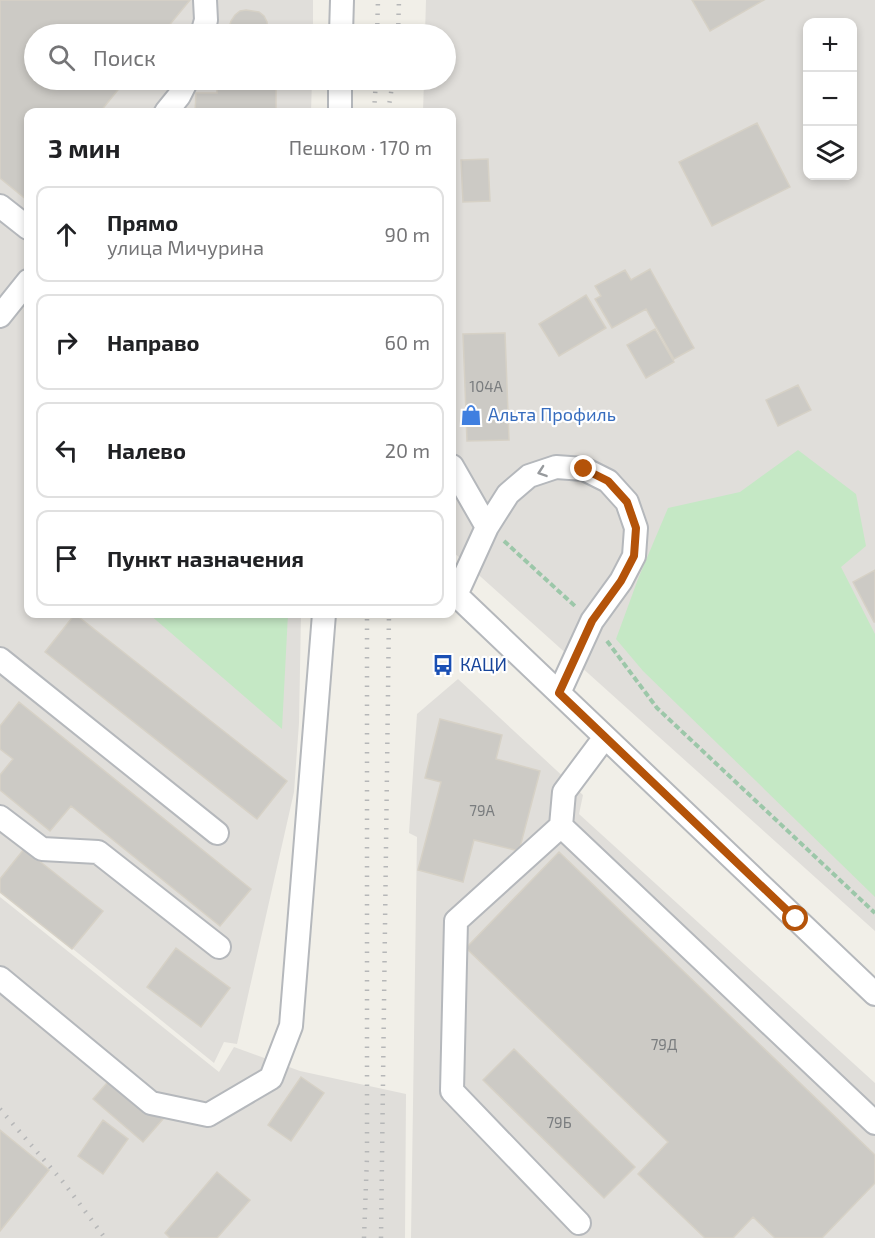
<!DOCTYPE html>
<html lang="ru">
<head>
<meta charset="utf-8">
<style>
  :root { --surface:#fff; --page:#f2f2f2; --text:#202124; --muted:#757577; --line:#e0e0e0 }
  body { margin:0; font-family:"Exo 2",sans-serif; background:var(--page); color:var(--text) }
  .controls { position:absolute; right:18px; top:18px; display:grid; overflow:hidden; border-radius:12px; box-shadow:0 3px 9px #0003 }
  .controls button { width:54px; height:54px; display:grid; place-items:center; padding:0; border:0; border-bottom:2px solid var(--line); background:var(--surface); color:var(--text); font:30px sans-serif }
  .stop { position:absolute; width:18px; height:18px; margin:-14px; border:4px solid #b45309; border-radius:50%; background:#fff }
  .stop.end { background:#b45309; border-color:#fff; box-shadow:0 2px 6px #0008 }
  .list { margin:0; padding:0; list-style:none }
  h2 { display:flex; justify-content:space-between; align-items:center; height:78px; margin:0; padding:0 24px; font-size:26px }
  h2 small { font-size:20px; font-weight:400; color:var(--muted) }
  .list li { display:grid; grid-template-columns:39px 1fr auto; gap:18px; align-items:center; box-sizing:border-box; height:96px; margin:0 12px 12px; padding:0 12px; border:2px solid var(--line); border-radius:12px }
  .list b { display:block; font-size:22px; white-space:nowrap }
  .list p { margin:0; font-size:20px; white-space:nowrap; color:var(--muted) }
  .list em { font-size:20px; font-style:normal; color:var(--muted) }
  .icon { flex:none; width:33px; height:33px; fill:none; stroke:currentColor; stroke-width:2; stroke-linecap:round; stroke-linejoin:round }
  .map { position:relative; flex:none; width:875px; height:1238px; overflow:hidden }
  .search { position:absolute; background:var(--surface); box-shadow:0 3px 9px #0003; left:24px; top:24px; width:432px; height:66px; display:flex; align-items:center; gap:15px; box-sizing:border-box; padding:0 21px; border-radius:33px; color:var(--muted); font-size:22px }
  .panel { position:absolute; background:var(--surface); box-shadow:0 3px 9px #0003; left:24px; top:108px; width:432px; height:510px; border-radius:12px }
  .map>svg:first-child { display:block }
</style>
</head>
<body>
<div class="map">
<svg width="875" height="1238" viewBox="0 0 875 1238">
  <rect width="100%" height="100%" fill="#f1efe8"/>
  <path fill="#e0deda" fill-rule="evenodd" d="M0,0h313v34h-279v46h278l-1,32h-283v502h273l-2,109 -5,69 -57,252 -13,-2 -10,21 -214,-173z
    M426,0h449v931l-423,-380v-439h-29l1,-32h22v-46h-21zM808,22h44v154h-44z
    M458,679l125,116 -4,19 296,269v155h-464l6,-401 -8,-4 8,-119z
    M0,897l219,175 15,-25 66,24 106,23 -1,144h-405z"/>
  <path fill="#c5e8c5" d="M798,450l58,44 10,52 -25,21 34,67v263l-232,-226 -27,-32 22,-60 30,-71 72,-16z
    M149,614h139l-6,115z"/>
  <path fill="#cccac5" stroke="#d6d1c6" stroke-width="1.5" d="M0,0h190l-28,34h-128v46h92l-26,32h-72v89l-28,-23z
    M692,0h72l-54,31z
    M246,10l13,2 5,4 3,6 1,12h-38l-1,-7 2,-6 4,-6 5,-4z
    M217,80h59v32h-81l1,-19h21z
    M757,123l33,64 -78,39 -33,-64z
    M488,159l2,42 -27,1 -2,-42z
    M650,269l44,79 -20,11 -28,-50 -34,19 -17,-29 6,-3 -6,-10 30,-16 6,10z
    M586,295l20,33 -47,28 -20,-32z
    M655,329l19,33 -28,16 -19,-33z
    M505,333l4,107 -42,1 -4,-107z
    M798,385l13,25 -33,16 -12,-26z
    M875,570v52h-1l-21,-40z
    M75,614l212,167 -30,38 -212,-167z
    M19,702l232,187 -31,37 -149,-120 -21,25 -50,-41v-15l13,-16 -13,-10v-23z
    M440,719l62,16 -6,24 44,12 -21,80 -45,-11 -11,42 -45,-12 23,-88 -16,-4z
    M24,849l79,62 -31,38 -72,-57v-13z
    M559,852l316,303v28l-53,55h-47l-22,-21 -20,21h-28l-67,-64 30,-32 -202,-194z
    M176,948l54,40 -29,39 -54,-40z
    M514,1049l121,118 -31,31 -121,-118z
    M113,1076l50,43 -20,23 -50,-43z
    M301,1077l23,16 -33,48 -23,-16z
    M103,1120l25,19 -25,35 -25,-18z
    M0,1130l49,40 -49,61z
    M217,1172l33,28 -33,38h-47l-5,-5z"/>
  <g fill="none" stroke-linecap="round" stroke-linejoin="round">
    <defs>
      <path id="minor" d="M202,34l4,-14 -1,-20
        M341,34l1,-34
        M166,112l13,-16 8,-16
        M340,112v-32
        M0,206l28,22
        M0,316l28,-35
        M452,466l35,61
        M452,591l423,403
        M456,595l31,-68 21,-33 21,-18 27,-9 28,2 24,12 19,21 9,26 -2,28 -13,25 -29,40 -33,72
        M0,659l217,174
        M0,817l42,32 56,3 121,95
        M561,826l314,297
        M0,978l151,125 57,12 63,-37 20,-52 33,-412
        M579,1223l-127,-132 4,-170 105,-95 3,-34 41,-55"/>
    </defs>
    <use href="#minor" stroke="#b5b8bc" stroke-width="26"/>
    <path stroke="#9cc7a9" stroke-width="4" stroke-dasharray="6 3" stroke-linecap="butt" d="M504,541l72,66
      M607,641l50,67 218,205"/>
    <use href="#minor" stroke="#fff" stroke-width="22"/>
    <path stroke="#b6b7b8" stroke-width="4.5" stroke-dasharray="1.5 8" stroke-linecap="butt" d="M377,34l1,-34
      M398,34l1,-34
      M374,112l2,-32
      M388,112l5,-32
      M0,1109l64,74 41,55
      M364,1238l3,-81v-543
      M381,1238l8,-624"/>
  </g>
  <defs><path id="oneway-chevron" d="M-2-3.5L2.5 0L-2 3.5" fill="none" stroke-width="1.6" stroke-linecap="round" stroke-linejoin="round" transform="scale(1.5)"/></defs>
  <use stroke="#979a9d" href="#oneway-chevron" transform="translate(542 472) rotate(161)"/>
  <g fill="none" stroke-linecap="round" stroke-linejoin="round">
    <path stroke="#b45309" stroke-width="8" d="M584,469l24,12 19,21 9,26 -2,28 -13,25 -29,40 -33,72 237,226"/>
  </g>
  <defs>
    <symbol id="shop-bare" viewBox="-9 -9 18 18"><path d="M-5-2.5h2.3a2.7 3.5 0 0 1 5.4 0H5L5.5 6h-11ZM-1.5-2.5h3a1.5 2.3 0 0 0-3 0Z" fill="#3f7fe0" stroke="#fff" stroke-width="2.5" paint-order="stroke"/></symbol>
    <symbol id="bus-bare" viewBox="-9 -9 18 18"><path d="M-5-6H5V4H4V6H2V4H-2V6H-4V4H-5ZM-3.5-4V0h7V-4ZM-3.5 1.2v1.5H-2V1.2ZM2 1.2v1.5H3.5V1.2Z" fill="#1a4fb4" stroke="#fff" stroke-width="2.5" paint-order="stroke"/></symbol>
  </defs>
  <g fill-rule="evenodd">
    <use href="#shop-bare" x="456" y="400" width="30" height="30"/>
    <use href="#bus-bare" x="428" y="650" width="30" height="30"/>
  </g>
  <g text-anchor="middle" stroke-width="4.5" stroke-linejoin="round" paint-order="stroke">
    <g font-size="15" fill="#7a7d7f">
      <text x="486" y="392">104А</text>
      <text x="482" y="816">79А</text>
      <text x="664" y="1050">79Д</text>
      <text x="559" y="1128">79Б</text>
    </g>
    <g font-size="18" fill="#366cbe" stroke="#fff" text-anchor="start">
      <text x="488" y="421">Альта Профиль</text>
    </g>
    <g font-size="18" fill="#164399" stroke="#fff" text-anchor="start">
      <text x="460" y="671">КАЦИ</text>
    </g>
  </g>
</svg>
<div class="controls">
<button>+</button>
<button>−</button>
<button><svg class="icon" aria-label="layers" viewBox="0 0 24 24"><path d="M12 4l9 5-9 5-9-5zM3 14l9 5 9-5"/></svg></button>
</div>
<div class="stop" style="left:796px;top:919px"></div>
<div class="stop end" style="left:584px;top:469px"></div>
<div class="search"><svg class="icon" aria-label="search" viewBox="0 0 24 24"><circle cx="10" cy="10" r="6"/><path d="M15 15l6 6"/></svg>Поиск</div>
<section class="panel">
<h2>3 мин<small>Пешком · 170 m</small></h2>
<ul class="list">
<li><svg class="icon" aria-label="ahead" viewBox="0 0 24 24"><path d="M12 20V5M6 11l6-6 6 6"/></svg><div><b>Прямо</b><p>улица Мичурина</p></div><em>90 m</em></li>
<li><svg class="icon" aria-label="right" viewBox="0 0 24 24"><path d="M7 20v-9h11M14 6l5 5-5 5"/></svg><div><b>Направо</b></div><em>60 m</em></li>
<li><svg class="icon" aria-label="left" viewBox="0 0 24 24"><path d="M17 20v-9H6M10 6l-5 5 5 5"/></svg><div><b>Налево</b></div><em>20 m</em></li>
<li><svg class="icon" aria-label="arrive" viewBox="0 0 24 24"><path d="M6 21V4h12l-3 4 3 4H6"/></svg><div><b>Пункт назначения</b></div></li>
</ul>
</section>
</div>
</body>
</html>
